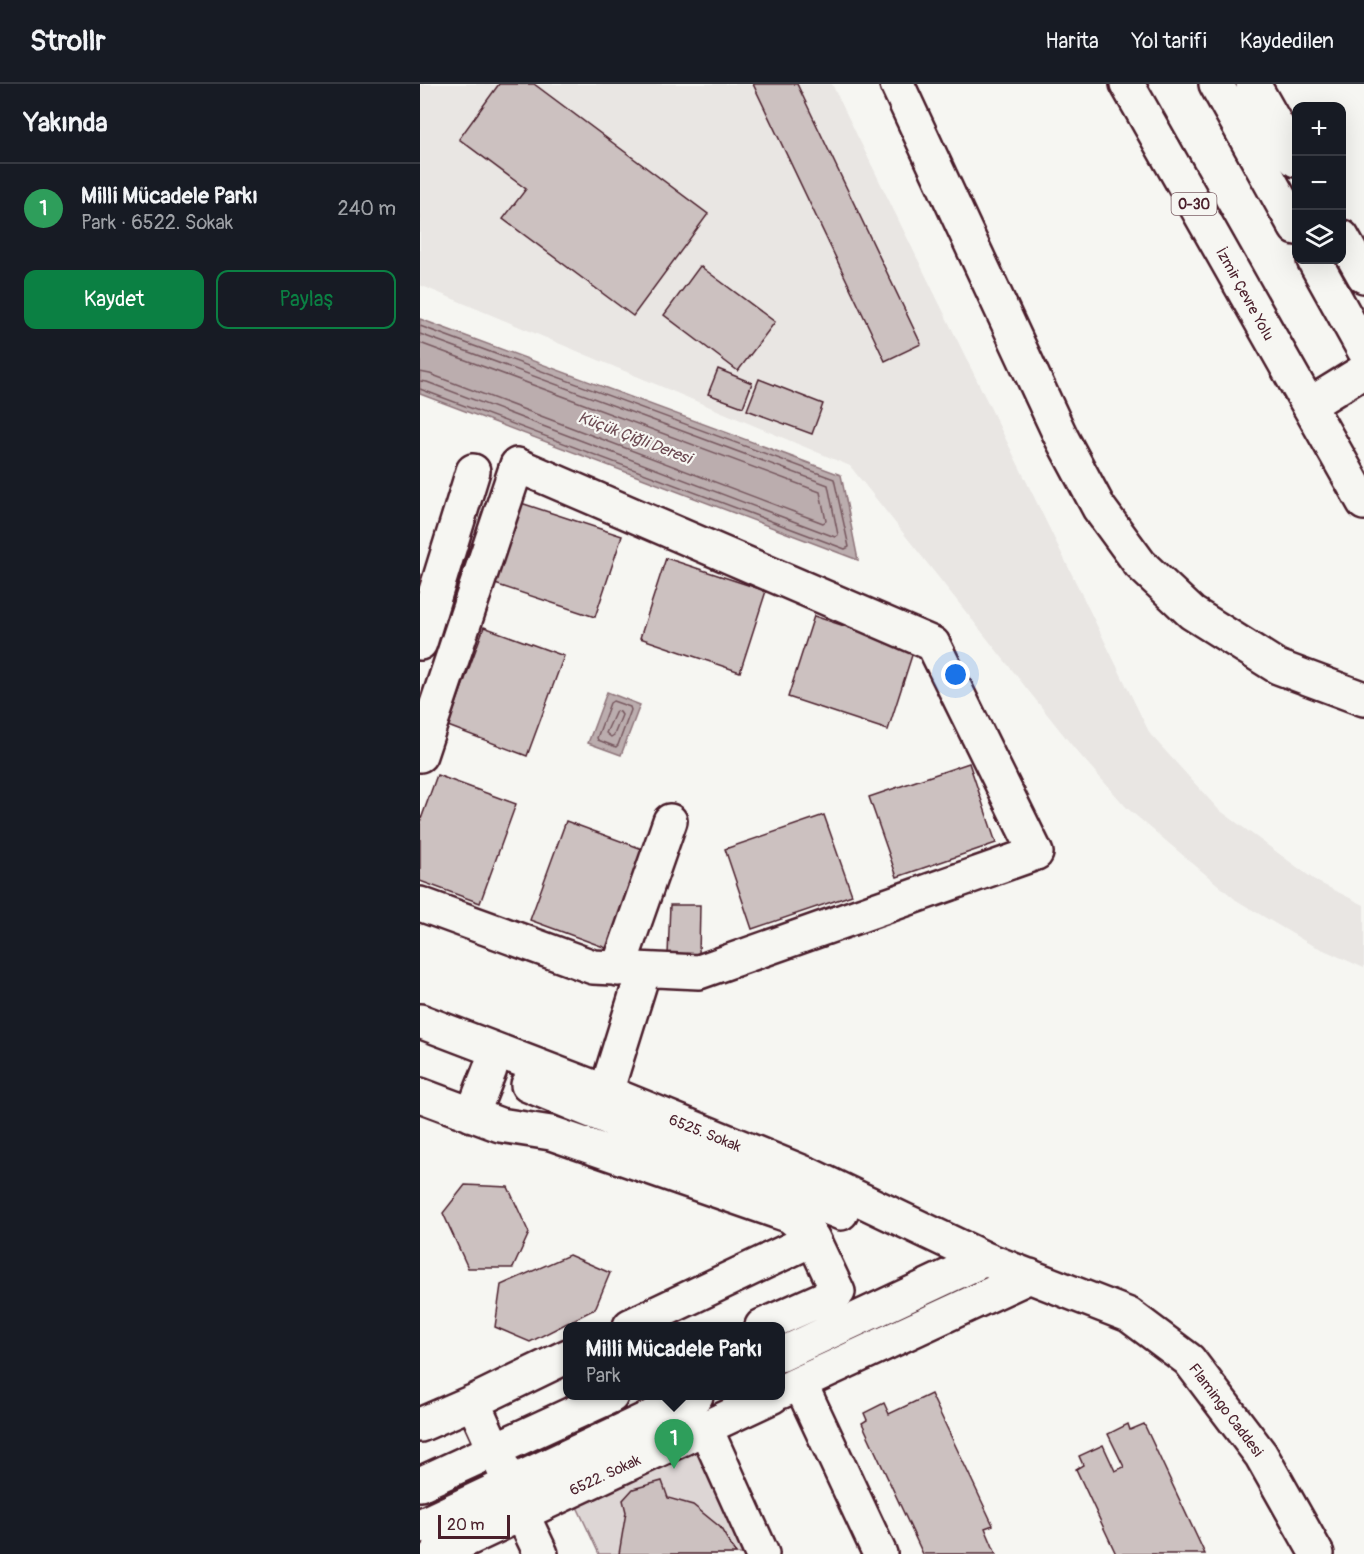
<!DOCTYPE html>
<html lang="tr">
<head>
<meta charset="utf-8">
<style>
  :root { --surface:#171b24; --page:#20242c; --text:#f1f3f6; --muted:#9ea1a6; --line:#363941; --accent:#0b8043 }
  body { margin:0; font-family:Pangolin,sans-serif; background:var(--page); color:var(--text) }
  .controls { position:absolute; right:18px; top:18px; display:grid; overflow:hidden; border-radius:12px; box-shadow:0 6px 24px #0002 }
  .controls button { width:54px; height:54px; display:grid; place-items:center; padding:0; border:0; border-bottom:2px solid var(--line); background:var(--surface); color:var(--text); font:30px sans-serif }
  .scale { position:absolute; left:18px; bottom:15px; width:72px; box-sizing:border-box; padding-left:6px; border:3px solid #4a1f2b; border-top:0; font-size:16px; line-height:21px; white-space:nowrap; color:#4a1f2b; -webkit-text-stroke:4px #f6f6f2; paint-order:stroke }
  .you { position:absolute; left:536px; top:591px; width:21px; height:21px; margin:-15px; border:4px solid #fff; border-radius:50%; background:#1a73e8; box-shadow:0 0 0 9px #1a73e833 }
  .badge { display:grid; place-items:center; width:39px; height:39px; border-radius:50%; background:var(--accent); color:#fff; font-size:20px; font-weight:700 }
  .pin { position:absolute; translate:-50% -50px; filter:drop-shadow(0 2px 3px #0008) }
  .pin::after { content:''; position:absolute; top:32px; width:21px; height:18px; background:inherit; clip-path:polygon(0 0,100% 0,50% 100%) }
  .popup { position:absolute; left:143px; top:1238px; width:222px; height:78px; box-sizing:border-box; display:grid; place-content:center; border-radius:12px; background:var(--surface); filter:drop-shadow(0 2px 4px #0005); font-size:20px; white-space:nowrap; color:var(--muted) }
  .popup b { font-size:22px; color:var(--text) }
  .popup::after { content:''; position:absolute; left:50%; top:100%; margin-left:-12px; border:12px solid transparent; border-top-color:var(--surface) }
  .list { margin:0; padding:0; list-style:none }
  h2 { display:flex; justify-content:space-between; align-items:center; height:78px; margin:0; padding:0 24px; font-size:26px }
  h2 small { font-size:20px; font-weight:400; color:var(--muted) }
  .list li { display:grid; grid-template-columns:39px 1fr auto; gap:18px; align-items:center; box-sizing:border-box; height:90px; padding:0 24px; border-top:2px solid var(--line) }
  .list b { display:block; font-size:22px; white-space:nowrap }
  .list p { margin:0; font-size:20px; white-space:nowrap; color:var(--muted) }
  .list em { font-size:20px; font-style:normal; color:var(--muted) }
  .actions { display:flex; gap:12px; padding:18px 24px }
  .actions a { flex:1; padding:14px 0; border:2px solid var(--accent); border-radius:12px; text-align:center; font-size:21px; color:var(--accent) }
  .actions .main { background:var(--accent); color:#fff }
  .icon { flex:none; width:33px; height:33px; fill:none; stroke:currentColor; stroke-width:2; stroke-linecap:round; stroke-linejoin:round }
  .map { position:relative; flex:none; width:944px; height:1470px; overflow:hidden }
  header { display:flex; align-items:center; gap:36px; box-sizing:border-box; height:84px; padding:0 30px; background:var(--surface); border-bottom:2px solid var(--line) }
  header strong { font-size:28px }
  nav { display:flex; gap:33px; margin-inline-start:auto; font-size:21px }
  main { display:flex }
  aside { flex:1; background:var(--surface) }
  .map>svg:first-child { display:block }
</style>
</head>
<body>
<header>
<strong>Strollr</strong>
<nav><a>Harita</a><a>Yol tarifi</a><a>Kaydedilen</a></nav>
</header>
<main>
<aside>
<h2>Yakında<small></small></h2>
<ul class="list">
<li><span class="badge" style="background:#2e9e5b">1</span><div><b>Milli Mücadele Parkı</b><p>Park · 6522. Sokak</p></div><em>240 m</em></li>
</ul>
<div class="actions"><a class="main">Kaydet</a><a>Paylaş</a></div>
</aside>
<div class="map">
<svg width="944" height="1470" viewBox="0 0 944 1470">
  <rect width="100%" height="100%" fill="#f6f6f2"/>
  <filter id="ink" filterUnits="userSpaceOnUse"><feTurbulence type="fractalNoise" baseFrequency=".0167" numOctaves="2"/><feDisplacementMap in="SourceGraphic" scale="12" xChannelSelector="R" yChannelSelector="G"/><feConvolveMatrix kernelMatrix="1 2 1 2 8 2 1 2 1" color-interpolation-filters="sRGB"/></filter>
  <g filter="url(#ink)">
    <path fill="#e9e6e3" d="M0,0h412l318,650 68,75 98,72 48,24v63l-56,-25 -72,-43 -109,-92 -53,-60 -224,-282 -430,-181z"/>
    <path fill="#ddd6d5" stroke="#947a80" stroke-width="1.5" d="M279,1355l52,115h-152l-26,-56z"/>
    <path fill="#bbadae" stroke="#8e747a" stroke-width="1.5" d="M0,235l421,156 17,85 -438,-166z
      M187,608l33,13 -19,50 -33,-12z"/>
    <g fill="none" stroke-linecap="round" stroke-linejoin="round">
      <path stroke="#77585f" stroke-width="1.5" d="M0,242l414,153 15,68 -4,2 -425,-160
        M0,250l408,151 10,50 -3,2 -408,-155 -7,-1
        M0,259l400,149 6,29 -3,2 -393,-149 -10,-2
        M193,617l17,6 1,3 -13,35 -2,2 -18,-7 -1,-2 13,-35z
        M196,627l4,1 2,3 -8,20 -3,2 -5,-4z"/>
    </g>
    <path fill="#ccc1c0" stroke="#4a1f2b" stroke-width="1.5" d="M79,0h35l174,130 -75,102 -130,-97 23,-30 -67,-50z
      M333,0h44l124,260 -36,17z
      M280,182l75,56 -37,49 -74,-56z
      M298,285l34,14 -9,24 -35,-13z
      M339,295l64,25 -11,30 -65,-24z
      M101,419l101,33 -27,81 -100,-33z
      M246,474l100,33 -26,81 -100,-34z
      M394,532l100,33 -26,81 -100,-33z
      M64,543l80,29 -37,100 -79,-30z
      M549,679l27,80 -99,34 -28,-80z
      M17,691l79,29 -36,99 -60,-22v-59z
      M404,731l28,80 -100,34 -27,-80z
      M146,737l79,29 -36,99 -79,-29z
      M250,821h30l-1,51 -31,-1z
      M45,1101l43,2 21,46 -16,35h-45l-25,-55z
      M149,1171l41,18 -15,36 -65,33 -35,-15 6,-42z
      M511,1310l62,131 -8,3 11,26h-73l-61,-131 5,-3 -3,-7 20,-10 5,11z
      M708,1340l2,6 14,-6 61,130h-89l-40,-85 7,-4 -4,-9 24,-11 12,26 9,-4 -16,-33z
      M242,1397l6,17 25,7 27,22 16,27h-117l7,-42 -3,-12 10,-11z"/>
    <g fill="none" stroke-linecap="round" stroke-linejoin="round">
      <defs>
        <path id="minor" d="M889,321l55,-34
          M0,559l53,-172
          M0,671l97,-290 416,179 103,209 -337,119 -106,-5 -173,-63
          M198,885l52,-148
          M0,937l186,71 201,82 178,85 144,56 60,45 72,95 56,99
          M108,1001l313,128
          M186,1008l38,-122
          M0,1011l80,30 51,8 239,83 17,14 6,9
          M52,1031l18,-46
          M210,1242l183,-87 25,53 -76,34
          M360,1271l205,-96
          M380,1299l80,171
          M360,1308l250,-116
          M0,1341l53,-23
          M285,1343l57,127
          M83,1384l-30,-66 95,-46
          M0,1400l191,-88
          M102,1430l19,40
          M0,1442l276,-130
          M16,1470l337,-158"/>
        <path id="major" d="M477,0l164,353 38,71 41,56 52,49 86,54 86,32"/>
        <path id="highway" d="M707,0l237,419
          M796,0l80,144
          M833,0l43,76
          M922,153l22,39
          M894,176l50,90"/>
      </defs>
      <use href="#minor" stroke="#4a1f2b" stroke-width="38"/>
      <use href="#major" stroke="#4a1f2b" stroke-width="38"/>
      <use href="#highway" stroke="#4a1f2b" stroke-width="38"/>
      <use href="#minor" stroke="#f6f6f2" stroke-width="33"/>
      <use href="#major" stroke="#f6f6f2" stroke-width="33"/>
      <use href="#highway" stroke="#f6f6f2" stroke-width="33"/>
    </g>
  </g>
  <g text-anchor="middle" stroke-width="4.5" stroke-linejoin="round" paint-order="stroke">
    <rect fill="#f6f6f2" stroke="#7e6067" stroke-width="1.5" x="751.5" y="109" width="45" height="22" rx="4.5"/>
    <g font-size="14" font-weight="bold" fill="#4a1f2b">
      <text x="774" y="125">O-30</text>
    </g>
    <g font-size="15" fill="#4a1f2b" stroke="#f6f6f2">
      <text transform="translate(825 210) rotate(61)" y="5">İzmir Çevre Yolu</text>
      <text transform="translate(285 1049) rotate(22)" y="5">6525. Sokak</text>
      <text transform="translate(806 1326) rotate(53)" y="5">Flamingo Caddesi</text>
      <text transform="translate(185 1391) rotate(-25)" y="5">6522. Sokak</text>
    </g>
    <g font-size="16" font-style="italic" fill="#6c4a52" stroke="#f6f6f2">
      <text transform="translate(215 353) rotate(21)" y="6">Küçük Çiğli Deresi</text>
    </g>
  </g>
</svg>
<div class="controls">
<button>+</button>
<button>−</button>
<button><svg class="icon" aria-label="layers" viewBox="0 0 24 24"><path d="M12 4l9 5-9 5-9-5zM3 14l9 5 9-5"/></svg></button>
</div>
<div class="scale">20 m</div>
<div class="you"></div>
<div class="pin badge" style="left:254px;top:1385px;background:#2e9e5b">1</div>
<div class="popup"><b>Milli Mücadele Parkı</b>Park</div>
</div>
</main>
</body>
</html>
